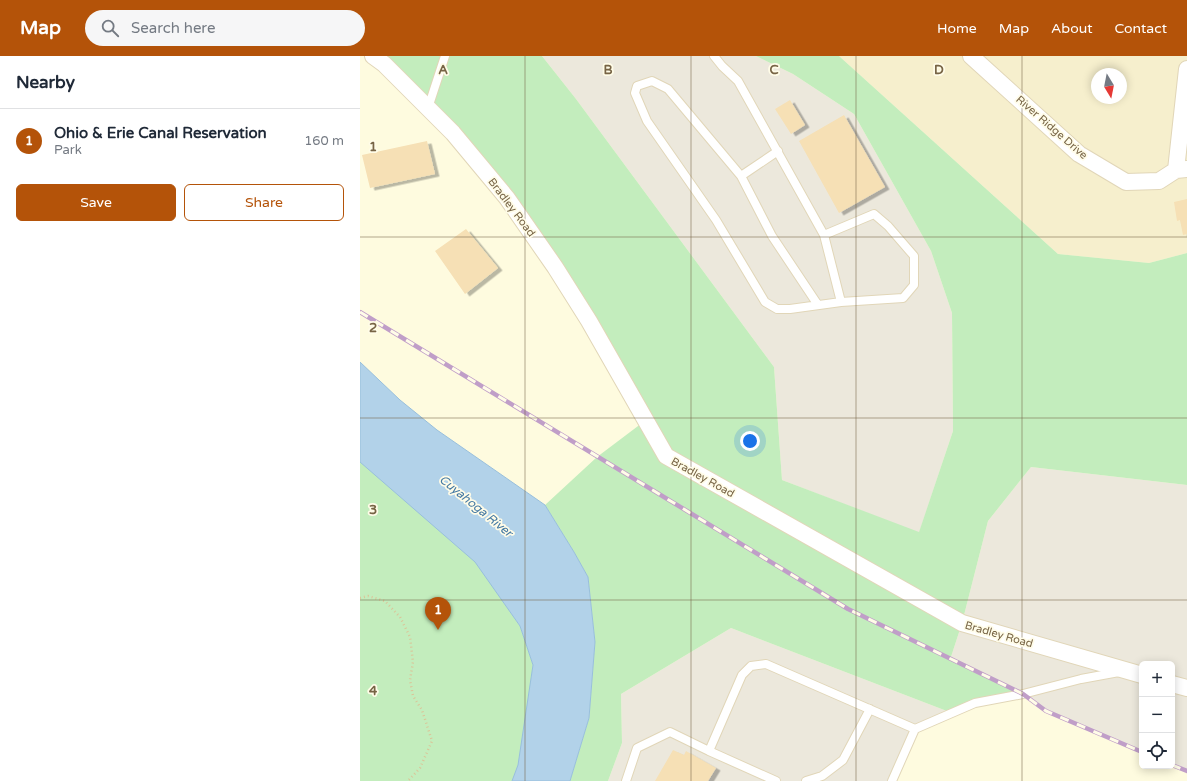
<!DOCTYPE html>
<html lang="en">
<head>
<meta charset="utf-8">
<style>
  :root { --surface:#fff; --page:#f6f6f7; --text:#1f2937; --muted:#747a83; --line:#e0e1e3; --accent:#b45309 }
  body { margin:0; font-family:"Varela Round",sans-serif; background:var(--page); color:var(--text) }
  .controls { position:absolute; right:12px; bottom:12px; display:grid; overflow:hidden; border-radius:6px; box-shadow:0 2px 10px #0003 }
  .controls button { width:36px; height:36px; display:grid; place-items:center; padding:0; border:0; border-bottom:1px solid var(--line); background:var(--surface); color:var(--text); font:20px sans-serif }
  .compass { position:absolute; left:731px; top:12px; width:36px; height:36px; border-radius:50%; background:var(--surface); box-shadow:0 2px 10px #0003; rotate:170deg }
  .you { position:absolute; left:390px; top:385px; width:14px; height:14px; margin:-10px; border:3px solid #fff; border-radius:50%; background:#1a73e8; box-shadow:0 0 0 6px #1a73e833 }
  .badge { display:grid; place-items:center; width:26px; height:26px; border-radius:50%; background:var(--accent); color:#fff; font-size:13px; font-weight:700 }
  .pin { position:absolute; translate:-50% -33px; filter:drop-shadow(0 1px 2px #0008) }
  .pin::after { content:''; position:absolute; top:21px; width:14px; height:12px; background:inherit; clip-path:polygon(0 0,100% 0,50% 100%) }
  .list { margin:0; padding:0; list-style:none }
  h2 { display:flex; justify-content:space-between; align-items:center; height:52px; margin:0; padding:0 16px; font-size:17px }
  h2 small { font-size:13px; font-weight:400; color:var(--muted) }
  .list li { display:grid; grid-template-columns:26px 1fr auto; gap:12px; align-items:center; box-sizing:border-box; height:64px; padding:0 16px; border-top:1px solid var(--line) }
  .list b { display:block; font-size:15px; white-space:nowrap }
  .list p { margin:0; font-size:13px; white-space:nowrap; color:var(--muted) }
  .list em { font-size:13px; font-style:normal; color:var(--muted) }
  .actions { display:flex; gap:8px; padding:12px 16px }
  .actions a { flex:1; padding:9px 0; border:1px solid var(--accent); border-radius:6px; text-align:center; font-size:14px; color:var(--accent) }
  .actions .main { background:var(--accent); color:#fff }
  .icon { flex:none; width:22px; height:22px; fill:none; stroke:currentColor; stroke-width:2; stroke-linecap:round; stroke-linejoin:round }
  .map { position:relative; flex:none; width:827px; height:725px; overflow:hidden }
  header { display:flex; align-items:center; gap:24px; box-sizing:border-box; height:56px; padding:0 20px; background:var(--accent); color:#fff }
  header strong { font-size:19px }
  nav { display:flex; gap:22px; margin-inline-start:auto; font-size:14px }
  .search { width:280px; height:36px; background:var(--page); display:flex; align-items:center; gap:10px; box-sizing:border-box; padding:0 14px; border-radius:22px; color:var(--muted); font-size:15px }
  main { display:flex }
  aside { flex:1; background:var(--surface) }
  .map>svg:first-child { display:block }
</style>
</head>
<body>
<header>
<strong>Map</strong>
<div class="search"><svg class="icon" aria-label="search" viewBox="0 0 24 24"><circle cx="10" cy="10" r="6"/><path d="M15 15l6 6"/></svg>Search here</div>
<nav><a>Home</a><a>Map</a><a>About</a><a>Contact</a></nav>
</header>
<main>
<aside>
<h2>Nearby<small></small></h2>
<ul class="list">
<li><span class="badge">1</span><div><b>Ohio &amp; Erie Canal Reservation</b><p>Park</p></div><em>160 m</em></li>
</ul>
<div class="actions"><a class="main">Save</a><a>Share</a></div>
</aside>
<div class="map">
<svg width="827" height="725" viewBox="0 0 827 725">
  <defs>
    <filter id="shadow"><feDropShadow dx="4.5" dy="2.5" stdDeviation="0" flood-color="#0004"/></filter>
  </defs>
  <rect width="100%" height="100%" fill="#fefbdf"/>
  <path fill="#f6efcd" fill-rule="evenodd" d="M479,0h348v197l-38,10 -91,-9zM737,18h24v24h-24z"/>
  <path fill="#ece8dc" d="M182,0h214l37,18 61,40 77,137 21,62 1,118 -34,102 -137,-53 -8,-113 -198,-268z
    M671,411l156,18v286l-15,-6v-101h-30v88l-96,-41 -23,-17 -73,-34 12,-37 26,-102z
    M371,572l221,85 -37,16 -23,52h-284l14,-38 -1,-49z"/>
  <path fill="#c3edbd" d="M13,0h169l34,43 198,268 8,113 137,52 34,-101 -1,-118 -21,-62 -77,-137 -61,-40 -37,-18h83l219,198 91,9 38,-10v232l-156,-18 -43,54 -26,102 -12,37 73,34 -71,19 -221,-85 -110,66 1,49 -14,38h-38l19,-63 6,-76 -7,-65 -14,-25 -29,-47 52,-48 49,-37 -139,-222z
    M0,391l92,78 68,101 13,39 -13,116h-160z"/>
  <path fill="#b2d2e9" stroke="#98bfdc" d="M0,306l40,38 37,30 108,75 29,47 14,25 7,65 -6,76 -19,63h-58l6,-16 15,-100 -13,-39 -45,-64 -115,-100z"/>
  <path fill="#f6e0b5" filter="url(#shadow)" d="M430,44l15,25 -14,9 -16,-25z
    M484,59l41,72 -46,26 -40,-72z
    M67,85l8,33 -65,14 -8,-33z
    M827,143v35l-4,1 -3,-15 -3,1 -3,-19z
    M106,173l32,39 -33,26 -30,-43z
    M313,694l11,5 2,-4 30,17 -8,13h-53z"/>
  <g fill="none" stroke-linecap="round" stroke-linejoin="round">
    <defs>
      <path id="lane" d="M354,0l8,10 16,15 86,154 17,67 62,-4 11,-13v-29l-26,-30 -14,-12 -50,21
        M68,52l17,-52
        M418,95l-37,25 -73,-87 -16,-8 -15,5 -2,7 12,28 69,99 49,82 12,7h13l51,-7
        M381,120l31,60 46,69
        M349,695l67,30
        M266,725l11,-33 33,-16 39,19 33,-76 9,-9 15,-2 149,65
        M446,725l16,-5 21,-16 27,-51
        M532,725l23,-52 60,-26 48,-9 58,-15 38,-7"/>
      <path id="street" d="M13,0l11,8 69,69 54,65 48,69 34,54 77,135 296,167 180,52
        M611,0l108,98 47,28 33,-1 17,-11 11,-1
        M816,114l11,-101
        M812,628l15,4"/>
    </defs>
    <use href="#lane" stroke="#e1d6b8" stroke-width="10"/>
    <use href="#street" stroke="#e1d6b8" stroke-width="18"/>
    <path stroke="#dbc498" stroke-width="2.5" stroke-dasharray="1 3" stroke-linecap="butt" d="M0,542l8,-2 17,5 15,16 10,20 3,25 -3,18 3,16 9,14 10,31 -12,27 -12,13"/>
    <use href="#lane" stroke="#fff" stroke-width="8"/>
    <use href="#street" stroke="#fff" stroke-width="16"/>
    <defs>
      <path id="rail" d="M0,256l488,297 175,85 23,17 96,41
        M812,709l15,6"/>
    </defs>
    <use href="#rail" stroke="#c09ec8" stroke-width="4.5"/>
    <use href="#rail" stroke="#fffce8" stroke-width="3" stroke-dasharray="9" stroke-linecap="butt"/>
  </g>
  <path fill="none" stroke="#776445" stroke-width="1" stroke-opacity="0.55" d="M165,0v725M331,0v725M496,0v725M662,0v725M0,181h827M0,362h827M0,544h827"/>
  <g text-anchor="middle" stroke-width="3.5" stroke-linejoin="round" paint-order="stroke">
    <g font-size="11" fill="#776445" stroke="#fffce8">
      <text transform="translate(692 71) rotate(41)" y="4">River Ridge Drive</text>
      <text transform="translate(152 151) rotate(53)" y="4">Bradley Road</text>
      <text transform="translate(343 421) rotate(29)" y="4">Bradley Road</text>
      <text transform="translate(639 578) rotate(16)" y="4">Bradley Road</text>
    </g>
    <g font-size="12" font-style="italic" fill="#4479a3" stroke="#fffce8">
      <text transform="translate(116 450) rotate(39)" y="4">Cuyahoga River</text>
    </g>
  </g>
  <g font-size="13" text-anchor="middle" font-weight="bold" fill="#776445" stroke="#fffce8" stroke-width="3.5" stroke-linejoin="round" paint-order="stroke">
    <text x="83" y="18">A</text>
    <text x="248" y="18">B</text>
    <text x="414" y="18">C</text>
    <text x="579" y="18">D</text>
    <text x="13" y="95">1</text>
    <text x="13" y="276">2</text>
    <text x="13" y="458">3</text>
    <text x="13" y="639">4</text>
  </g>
</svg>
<div class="controls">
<button>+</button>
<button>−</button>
<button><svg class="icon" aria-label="locate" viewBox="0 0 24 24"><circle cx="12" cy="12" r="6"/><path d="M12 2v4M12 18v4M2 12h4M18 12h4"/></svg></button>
</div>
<svg class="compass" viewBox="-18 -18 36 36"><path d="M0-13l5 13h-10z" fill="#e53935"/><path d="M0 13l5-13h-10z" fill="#747a83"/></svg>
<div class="you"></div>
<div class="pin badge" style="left:78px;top:574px">1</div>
</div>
</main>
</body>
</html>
